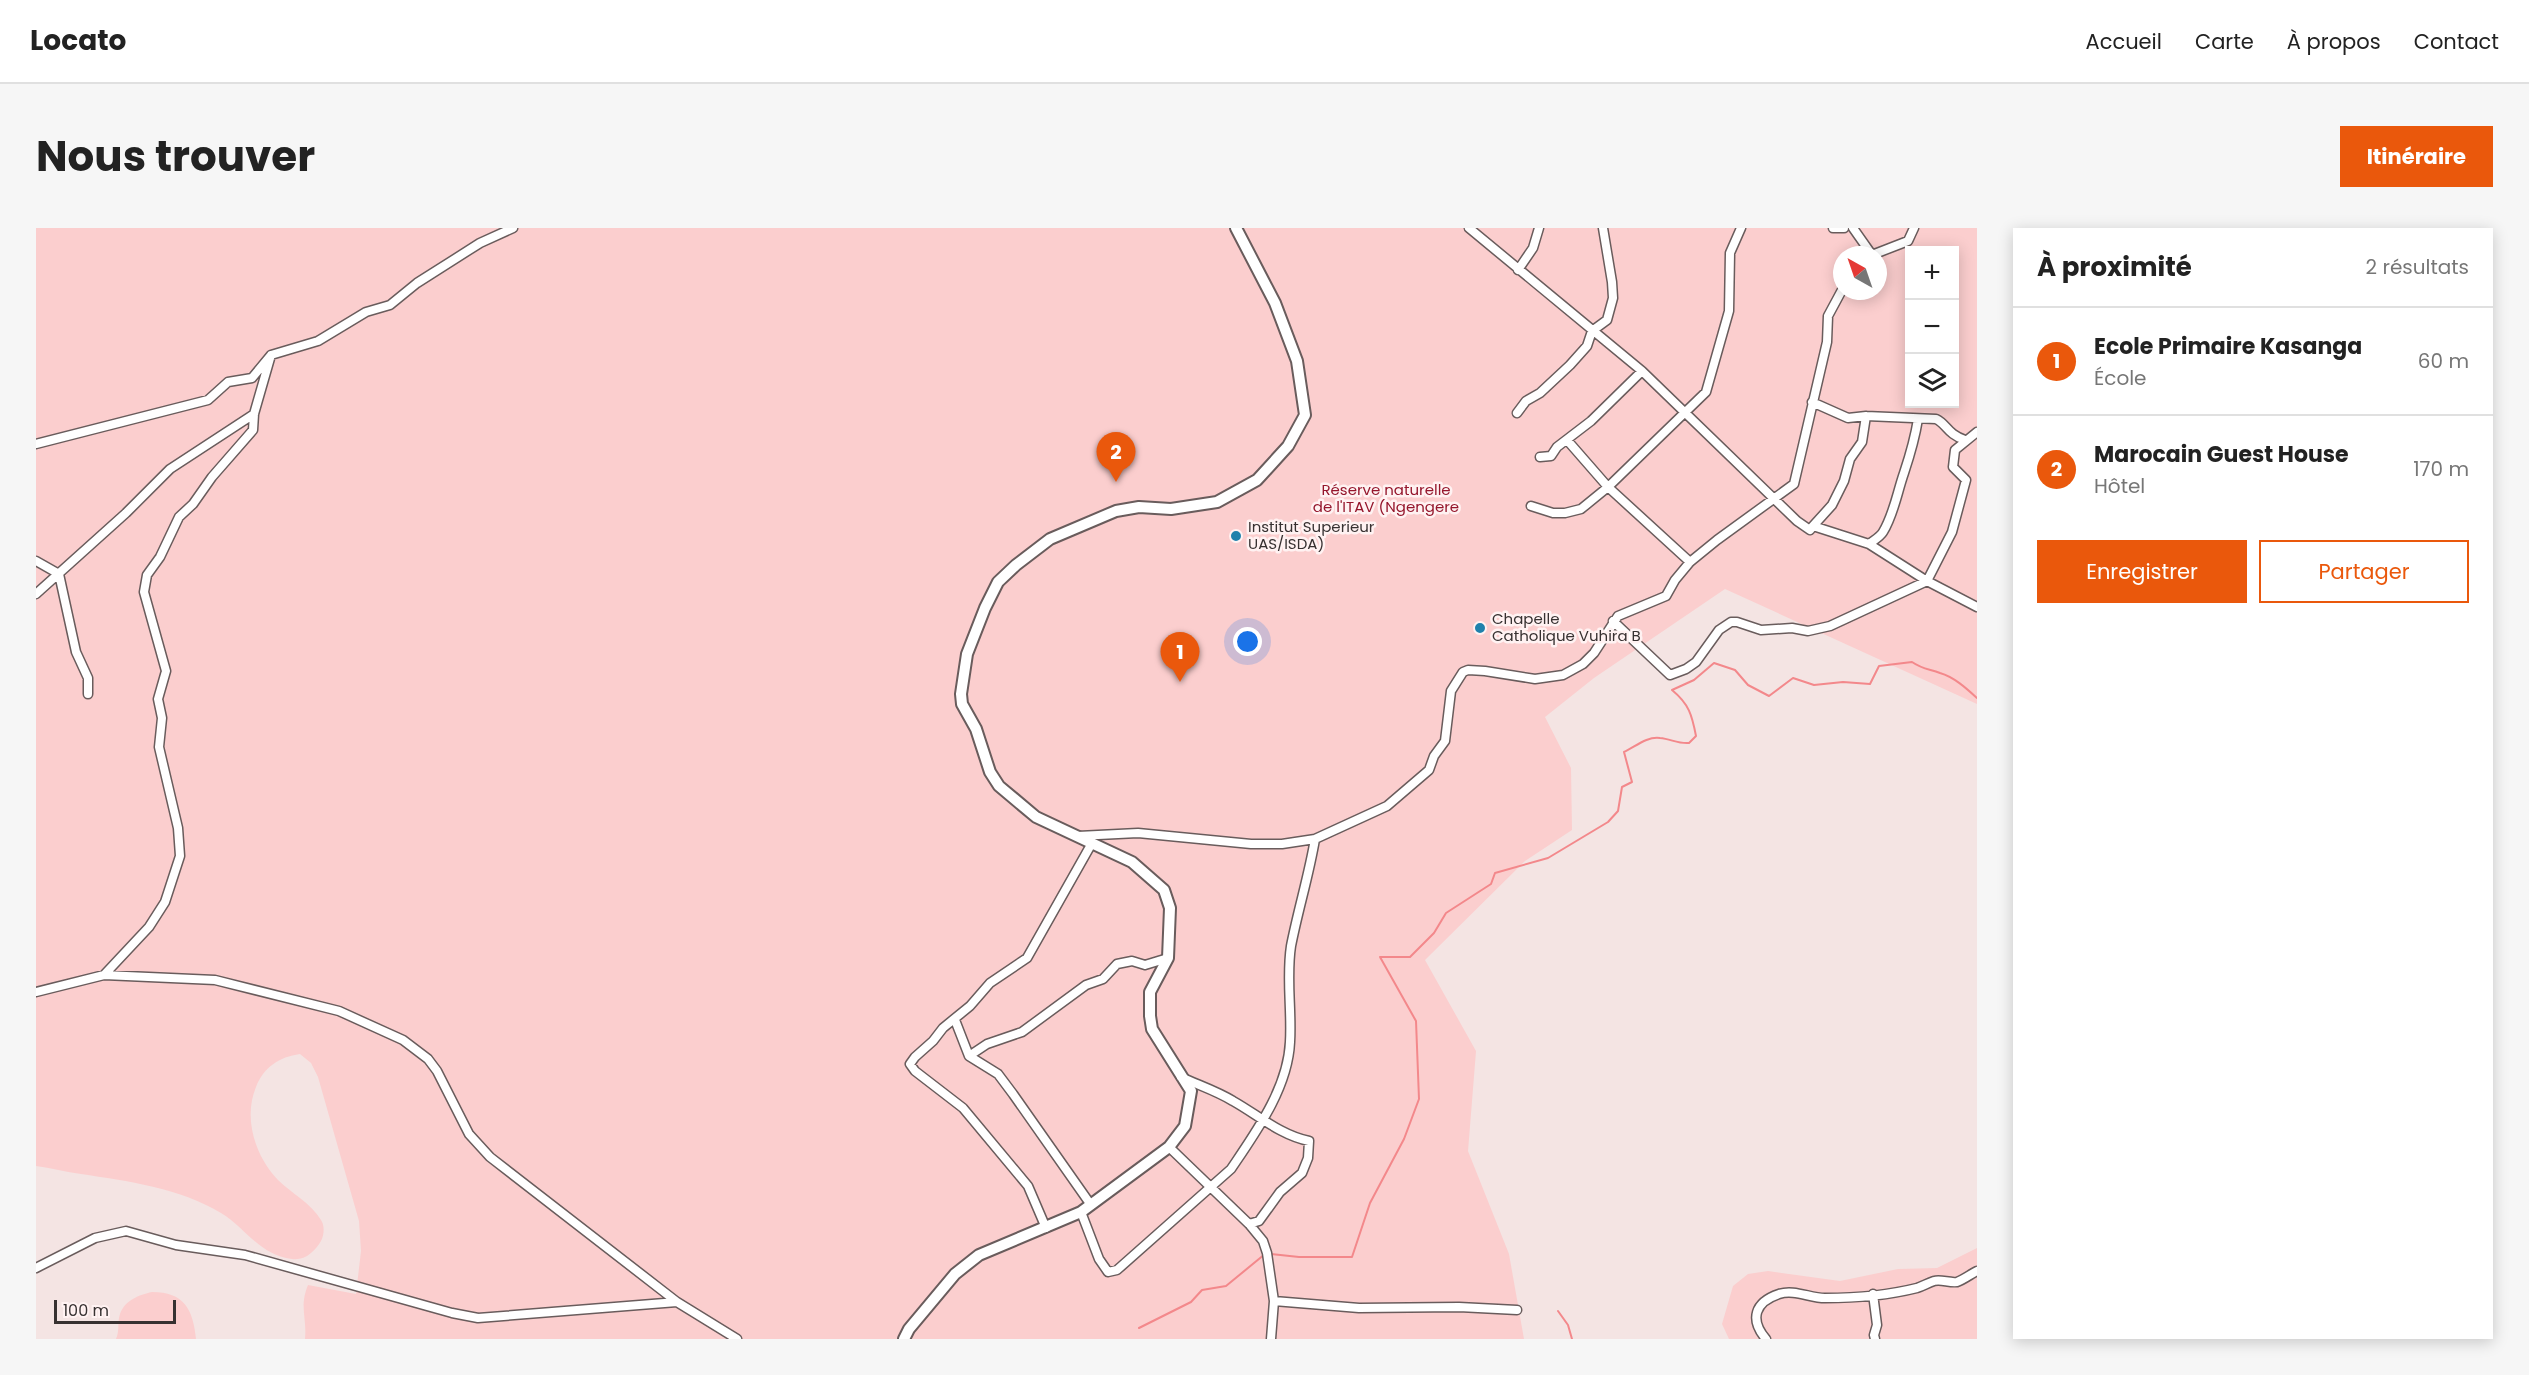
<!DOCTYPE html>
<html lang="fr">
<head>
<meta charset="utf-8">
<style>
  :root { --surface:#fff; --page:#f6f6f6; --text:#222; --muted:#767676; --line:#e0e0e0; --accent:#ea580c }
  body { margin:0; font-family:Poppins,sans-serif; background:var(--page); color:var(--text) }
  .controls { position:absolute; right:18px; top:18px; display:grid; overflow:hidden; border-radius:0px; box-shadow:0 3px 15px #0003 }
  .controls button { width:54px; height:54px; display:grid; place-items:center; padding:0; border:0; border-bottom:2px solid var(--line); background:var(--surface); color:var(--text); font:30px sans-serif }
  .compass { position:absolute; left:1797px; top:18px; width:54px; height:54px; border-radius:50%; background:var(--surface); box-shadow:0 3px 15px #0003; rotate:320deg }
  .scale { position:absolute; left:18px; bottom:15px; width:122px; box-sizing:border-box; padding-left:6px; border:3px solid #373131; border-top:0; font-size:16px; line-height:21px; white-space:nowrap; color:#373131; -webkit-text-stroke:4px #fff2f2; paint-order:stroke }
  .you { position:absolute; left:1212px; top:414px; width:21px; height:21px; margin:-15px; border:4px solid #fff; border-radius:50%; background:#1a73e8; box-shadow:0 0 0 9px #1a73e833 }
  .badge { display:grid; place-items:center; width:39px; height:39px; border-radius:50%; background:var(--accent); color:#fff; font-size:20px; font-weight:700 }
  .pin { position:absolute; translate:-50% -50px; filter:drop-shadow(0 2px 3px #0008) }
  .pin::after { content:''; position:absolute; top:32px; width:21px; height:18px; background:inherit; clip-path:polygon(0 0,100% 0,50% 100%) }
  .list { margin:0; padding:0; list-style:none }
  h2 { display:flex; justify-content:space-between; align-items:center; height:78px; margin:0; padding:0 24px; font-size:26px }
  h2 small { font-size:20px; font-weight:400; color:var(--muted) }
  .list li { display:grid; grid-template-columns:39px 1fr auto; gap:18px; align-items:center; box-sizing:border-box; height:108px; padding:0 24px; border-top:2px solid var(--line) }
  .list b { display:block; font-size:22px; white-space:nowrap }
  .list p { margin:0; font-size:20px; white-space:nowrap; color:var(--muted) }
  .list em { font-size:20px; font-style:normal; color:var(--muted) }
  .actions { display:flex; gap:12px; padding:18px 24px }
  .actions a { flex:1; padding:14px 0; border:2px solid var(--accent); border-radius:0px; text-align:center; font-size:21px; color:var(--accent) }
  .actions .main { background:var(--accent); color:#fff }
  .icon { flex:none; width:33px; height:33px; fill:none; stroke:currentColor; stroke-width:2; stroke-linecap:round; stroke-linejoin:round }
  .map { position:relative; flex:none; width:1941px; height:1111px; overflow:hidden; border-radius:0px }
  header { display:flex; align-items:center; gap:36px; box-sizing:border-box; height:84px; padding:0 30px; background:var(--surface); border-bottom:2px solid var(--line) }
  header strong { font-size:28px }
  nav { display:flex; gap:33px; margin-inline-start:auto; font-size:21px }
  .intro { display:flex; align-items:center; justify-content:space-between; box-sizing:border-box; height:144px; padding:0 36px }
  h1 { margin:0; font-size:42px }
  .button { padding:15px 27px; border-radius:0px; background:var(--accent); color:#fff; font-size:21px; font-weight:700 }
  main { display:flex; gap:36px; padding:0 36px }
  aside { flex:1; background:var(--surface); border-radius:0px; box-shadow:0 3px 15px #0003 }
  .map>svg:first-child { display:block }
</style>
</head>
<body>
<header>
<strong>Locato</strong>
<nav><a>Accueil</a><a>Carte</a><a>À propos</a><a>Contact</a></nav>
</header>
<div class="intro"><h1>Nous trouver</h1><a class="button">Itinéraire</a></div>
<main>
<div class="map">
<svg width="1941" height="1111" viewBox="0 0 1941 1111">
  <rect width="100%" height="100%" fill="#f4e4e3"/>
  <path fill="#fbcece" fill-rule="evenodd" d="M0,0h1941v476l-252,-115 -131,89 -49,39 26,51 1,62 -47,31 -100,99 51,91 -8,100 41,103 15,85h-1219c2,-22 -6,-32 3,-54l48,9 5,-43 -2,-30 -41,-144 -7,-14 -11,-9c-21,3 -36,13 -44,33 -13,31 -1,69 22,93 13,13 33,23 43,40 4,6 3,15 0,21 -6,10 -16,20 -29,18 -33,-4 -45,-30 -71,-46 -41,-25 -94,-32 -140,-39 -15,-2 -30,-6 -45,-8zM1874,22h44v154h-44zM1806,27h36v36h-36z
    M1941,1020v91h-248l-7,-15 11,-38 15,-12 20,-3 72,10 58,-12 39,-1z
    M116,1064c32,0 41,17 44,47h-80c4,-9 1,-16 4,-25 5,-14 19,-19 32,-22z"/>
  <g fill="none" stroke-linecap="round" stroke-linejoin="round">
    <path stroke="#f3888b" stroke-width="2" d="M1344,729h30l24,-24 12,-20 45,-29 4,-11 53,-15 60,-36 10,-11 4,-24 10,-5 -8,-30c11,-5 23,-16 36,-14 11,1 18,6 29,5l7,-7c-4,-21 -7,-32 -24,-46l22,-10 20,-17 21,7 13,15 21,11 24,-18 21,7 29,-3 27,2 9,-18 33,-4c10,7 17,7 28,11 14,4 26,15 37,25
      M1235,1026l28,3h53l18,-54 34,-64 15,-40 -3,-78 -36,-64
      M1522,1083l10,14 4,14
      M1103,1100l52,-26 11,-12 24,-4 39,-32"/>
    <defs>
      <path id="minor" d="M1433,0l173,143 155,150 13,9 3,-4 56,18 58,37 50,26
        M1797,0h11
        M1817,0l19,27 36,-14 6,-13
        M1482,42l15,-22 6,-20
        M1776,174l36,16 18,-2 70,3c11,5 11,15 29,21
        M1481,185l9,-12 14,-8 30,-28 17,-19 5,-15 15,-11 6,-22 -1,-16 -9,-54
        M1531,212l41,47 82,75
        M0,216l172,-44 20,-18 24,-4 19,-23 47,-14 48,-29 24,-7 27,-22 63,-40 33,-15
        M1504,229l11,-1 6,-9 34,-26 51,-50
        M1495,278l22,7h12l16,-4 27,-22 98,-95 23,-81 1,-58 11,-25
        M1777,298l19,-21 12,-24 6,-22 12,-17 4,-26
        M1833,316c5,-4 11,-7 14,-12 11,-18 14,-39 21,-59 6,-18 11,-35 14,-54
        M0,333l23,13 17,78 12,26v16
        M0,366l90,-81 44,-44 84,-55
        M1577,393l57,54 16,-6 10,-7 23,-32 12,-8h6l24,8 31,-2 16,3 22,-5 97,-45 25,-49 14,-52 -13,-13 2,-17 22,-18
        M1042,608l60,-3 113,11h31l33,-5 72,-33 42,-36 5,-14 11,-15 6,-50 12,-19 5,-2 17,1 50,8 28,-4 20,-11 11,-11 24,-37 48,-20 9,-16 15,-18 27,-22 77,-56 33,-142 1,-26 14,-26
        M68,747l45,-48 16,-25 15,-46 -2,-28 -19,-81 3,-29 -4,-19 8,-28 -22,-79 3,-17 13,-18 19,-40 14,-13 19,-27 41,-47 1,-16 17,-59
        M0,764l68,-17 111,5 124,31 64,29 25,19 9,12 32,63 21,23 187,145 60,37
        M919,792l14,36 29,18 15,20 78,111
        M933,828l18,-12 35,-12 64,-47 17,-6 14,-15 15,-3 13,4 23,-7
        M1145,849c17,8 36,14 52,24 25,14 47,34 76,40l-1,17 -6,15 -22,19 -21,29 -10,3
        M1133,919l80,77 14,17 4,12 7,48 -3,38
        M1045,984l18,47 9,13 9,-2 114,-101c25,-37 57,-81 59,-127 2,-32 -4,-64 1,-96 7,-36 18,-71 24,-107
        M1010,1000l-18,-42 -65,-78 -48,-37 -5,-7 5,-7 18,-16 10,-13 27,-22 20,-23 37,-25 65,-115
        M0,1040l59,-30 31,-7 50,14 69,10 207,58 26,5 199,-16
        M1837,1066l4,31 -3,10 1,4
        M1238,1073l85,7 100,-1 58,3
        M1730,1111c-17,-20 -11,-37 13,-45 15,-5 31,4 46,4 29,0 64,-3 92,-10 6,-2 11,-5 17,-7 7,-2 15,2 23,1 6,-2 14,-8 20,-11"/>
      <path id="tertiary" d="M868,1111l5,-10 46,-55 24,-19 102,-43 88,-65 16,-21 6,-35 -39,-62 -2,-13v-24l18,-34 2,-50 -6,-18 -32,-28 -96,-45 -37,-31 -9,-14 -14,-43 -14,-25 -1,-10 6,-40 18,-46 13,-26 18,-17 34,-26 66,-28 23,-4 32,2 46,-7 40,-22 31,-34 17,-31 -8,-54 -22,-58 -39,-75"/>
    </defs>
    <use href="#minor" stroke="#695c5c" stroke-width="11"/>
    <use href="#tertiary" stroke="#695c5c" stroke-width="14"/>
    <use href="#minor" stroke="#fff" stroke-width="8"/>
    <use href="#tertiary" stroke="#fff" stroke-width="10"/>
  </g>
  <g fill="#1f81ac" stroke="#fff2f2" stroke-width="2">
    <circle cx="1200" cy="308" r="6"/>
    <circle cx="1444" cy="400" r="6"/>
  </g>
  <g text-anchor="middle" stroke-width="5" stroke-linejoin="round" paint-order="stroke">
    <g font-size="15" fill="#95162c" stroke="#fff2f2">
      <text x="1350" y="267">Réserve naturelle<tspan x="1350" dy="17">de l'ITAV (Ngengere</tspan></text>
    </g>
    <g font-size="15" fill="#373131" stroke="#fff2f2" text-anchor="start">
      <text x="1212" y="304">Institut Superieur<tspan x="1212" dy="17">UAS/ISDA)</tspan></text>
      <text x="1456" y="396">Chapelle<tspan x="1456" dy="17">Catholique Vuhira B</tspan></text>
    </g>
  </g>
</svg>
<div class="controls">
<button>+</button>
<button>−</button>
<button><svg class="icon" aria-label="layers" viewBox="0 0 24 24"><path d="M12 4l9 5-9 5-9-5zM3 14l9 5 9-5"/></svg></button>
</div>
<svg class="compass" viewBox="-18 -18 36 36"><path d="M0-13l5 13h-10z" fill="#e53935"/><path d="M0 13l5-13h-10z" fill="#767676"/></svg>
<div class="scale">100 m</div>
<div class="you"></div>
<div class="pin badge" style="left:1144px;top:454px">1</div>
<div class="pin badge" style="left:1080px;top:254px">2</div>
</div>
<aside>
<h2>À proximité<small>2 résultats</small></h2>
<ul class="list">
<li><span class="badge">1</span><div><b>Ecole Primaire Kasanga</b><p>École</p></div><em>60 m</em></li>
<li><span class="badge">2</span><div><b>Marocain Guest House</b><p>Hôtel</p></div><em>170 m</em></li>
</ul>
<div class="actions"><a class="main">Enregistrer</a><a>Partager</a></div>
</aside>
</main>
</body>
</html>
